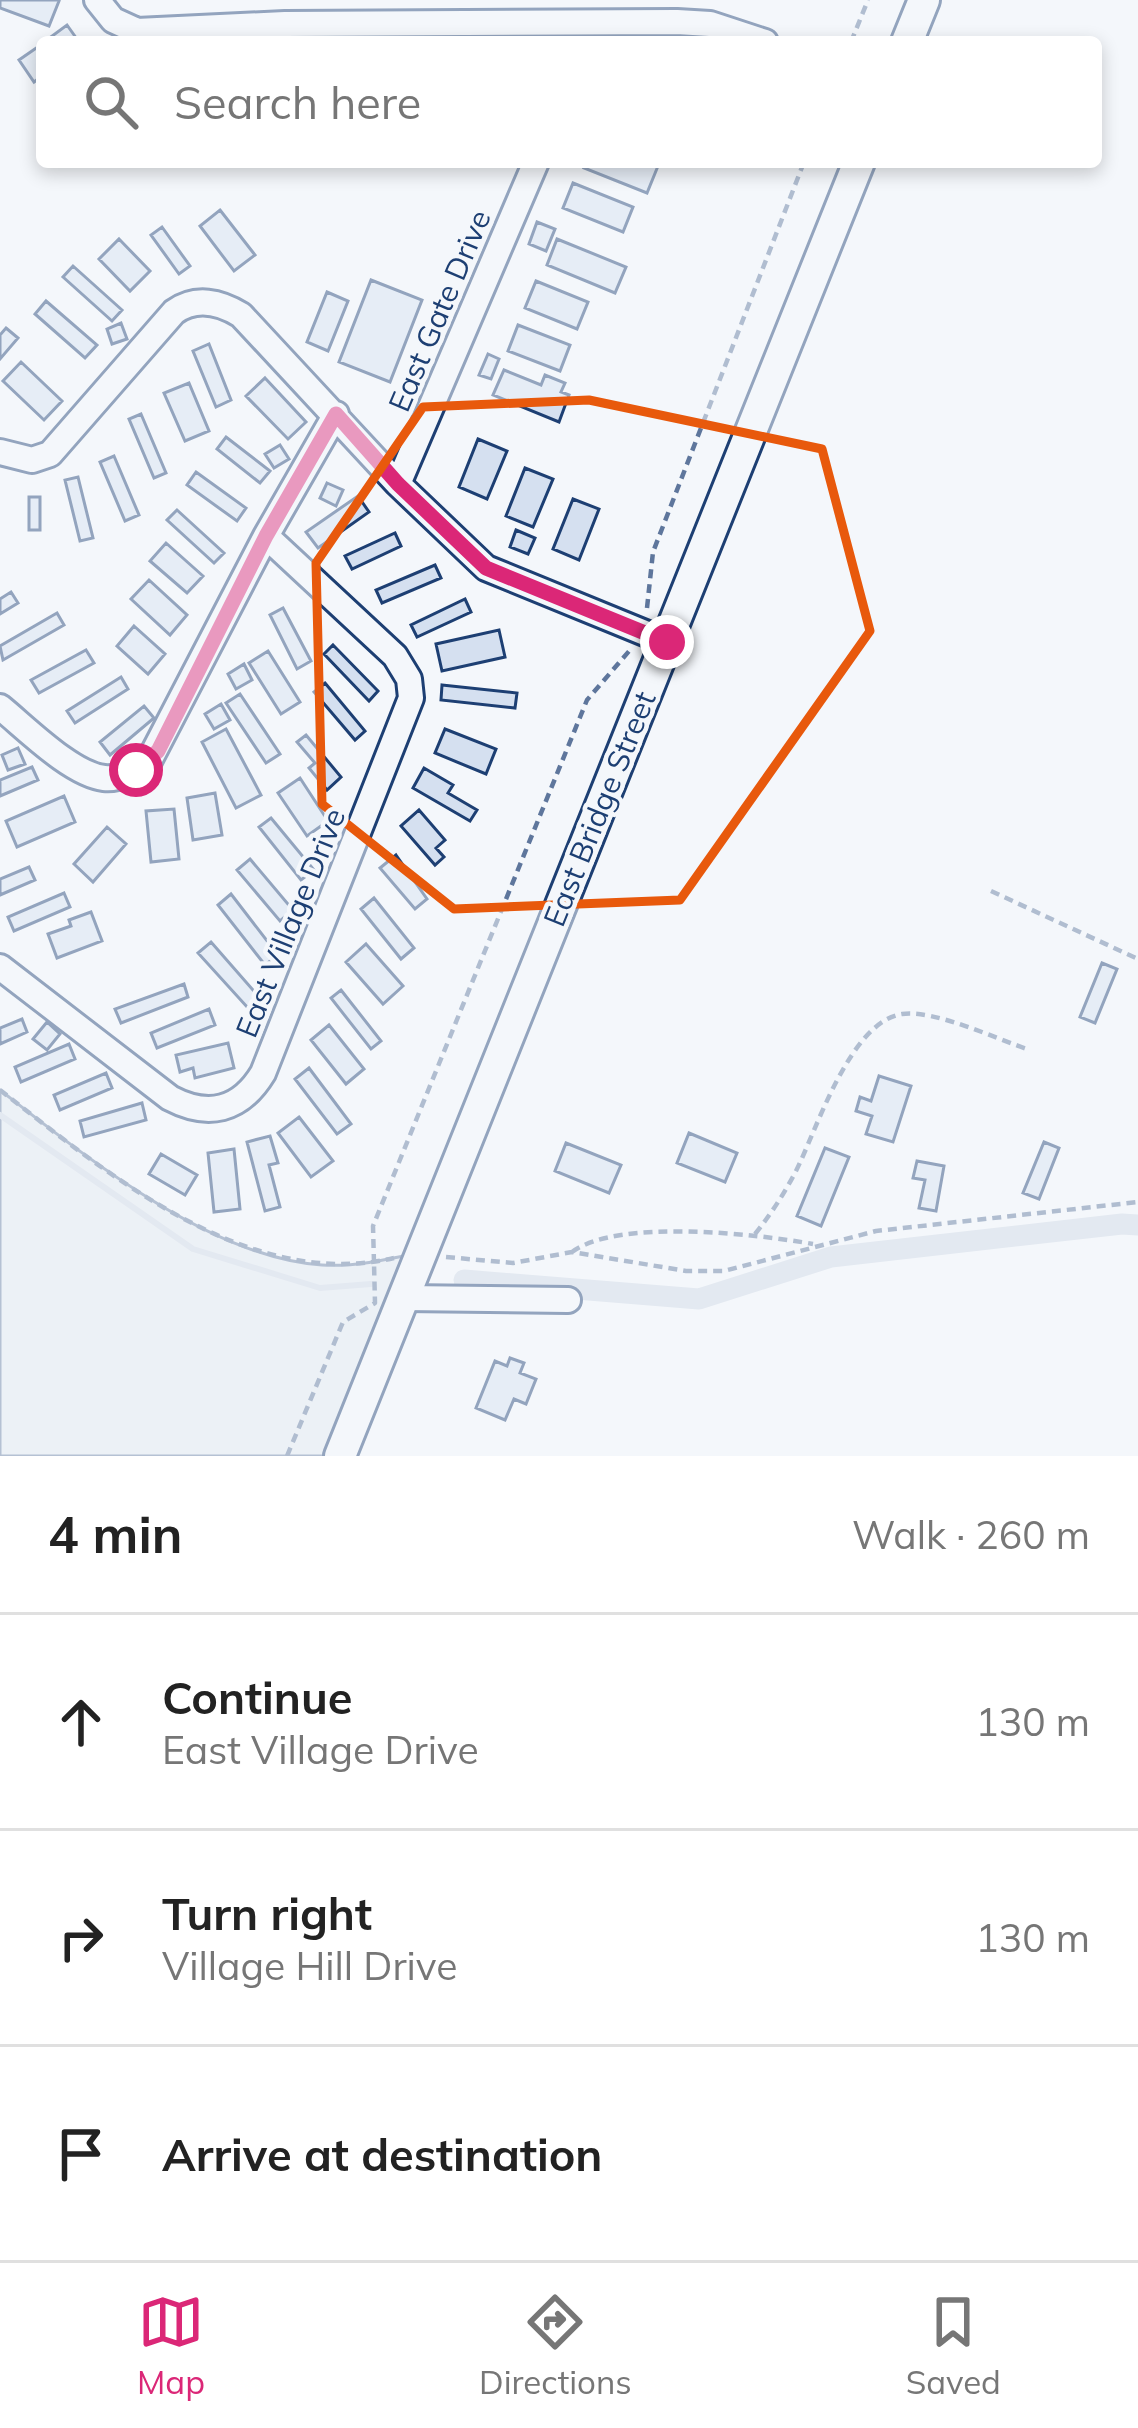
<!DOCTYPE html>
<html lang="en">
<head>
<meta charset="utf-8">
<style>
  :root { --surface:#fff; --page:#f6f6f6; --text:#222; --muted:#767676; --line:#e0e0e0; --accent:#db2777 }
  body { margin:0; font-family:Mulish,sans-serif; background:var(--page); color:var(--text) }
  .stop { position:absolute; width:36px; height:36px; margin:-27px; border:9px solid #db2777; border-radius:50%; background:#fff }
  .stop.end { background:#db2777; border-color:#fff; box-shadow:0 3px 12px #0008 }
  .list { margin:0; padding:0; list-style:none }
  h2 { display:flex; justify-content:space-between; align-items:center; height:156px; margin:0; padding:0 48px; font-size:51px }
  h2 small { font-size:39px; font-weight:400; color:var(--muted) }
  .list li { display:grid; grid-template-columns:78px 1fr auto; gap:36px; align-items:center; box-sizing:border-box; height:216px; padding:0 48px; border-top:3px solid var(--line) }
  .list b { display:block; font-size:45px; white-space:nowrap }
  .list p { margin:0; font-size:39px; white-space:nowrap; color:var(--muted) }
  .list em { font-size:39px; font-style:normal; color:var(--muted) }
  .icon { flex:none; width:66px; height:66px; fill:none; stroke:currentColor; stroke-width:2; stroke-linecap:round; stroke-linejoin:round }
  .map { position:relative; flex:none; width:1138px; height:1456px; overflow:hidden }
  .search { position:absolute; background:var(--surface); box-shadow:0 6px 18px #0003; left:36px; right:36px; top:36px; height:132px; display:flex; align-items:center; gap:30px; box-sizing:border-box; padding:0 42px; border-radius:12px; color:var(--muted); font-size:45px }
  .sheet { height:804px; background:var(--surface) }
  nav { display:flex; justify-content:space-around; align-items:center; box-sizing:border-box; height:168px; border-top:3px solid var(--line); background:var(--surface); font-size:33px; color:var(--muted) }
  nav a { display:grid; justify-items:center; gap:6px }
  nav .on { color:var(--accent) }
  .map>svg:first-child { display:block }
</style>
</head>
<body>
<div class="map">
<svg width="1138" height="1456" viewBox="0 0 1138 1456">
  <rect width="100%" height="100%" fill="#f4f7fb"/>
  <path fill="#e3e9f0" stroke="#687fa3" stroke-width="3" d="M0,1090c86,67 211,168 322,175 34,2 68,-6 101,-13l-83,204h-340z"/>
  <g fill="none" stroke-linecap="round" stroke-linejoin="round">
    <path stroke="#cfd7e4" stroke-width="6" d="M0,1115l193,134 127,39 51,-4"/>
    <path stroke="#cfd7e4" stroke-width="21" d="M464,1280l235,19 132,-42 291,-33 16,1"/>
  </g>
  <path fill="#d5e0f0" stroke="#1d3f73" stroke-width="3" d="M0,0h57l2,1 -10,25 -49,-18z
    M67,25l12,17h-35z
    M42,44v32l-8,6 -15,-22z
    M587,162h60l11,4 -11,27 -63,-25z
    M573,183l60,24 -10,25 -60,-24z
    M220,210l35,45 -21,16 -34,-45z
    M537,222l18,7 -9,22 -17,-7z
    M162,227l28,39 -11,8 -28,-39z
    M119,239l31,32 -20,20 -31,-32z
    M557,239l69,28 -11,26 -68,-28z
    M73,266l49,44 -10,11 -49,-44z
    M371,280l51,20 -32,82 -51,-20z
    M536,281l52,21 -11,27 -52,-21z
    M327,292l21,9 -20,50 -21,-9z
    M46,301l51,44 -12,13 -50,-44z
    M121,323l6,16 -15,5 -5,-15z
    M518,325l52,20 -10,26 -52,-20z
    M6,328l12,10 -18,21v-24z
    M209,344l22,56 -15,7 -23,-56z
    M488,354l11,5 -8,20 -12,-4z
    M21,362l41,39 -18,19 -41,-39z
    M504,370l37,15 4,-10 20,8 -4,9 8,3 -10,27 -66,-27z
    M265,378l41,44 -18,17 -42,-43z
    M189,383l20,48 -24,10 -21,-48z
    M141,414l25,59 -12,5 -25,-59z
    M226,437l44,34 -10,12 -43,-34z
    M478,439l29,12 -20,48 -28,-12z
    M280,445l9,14 -15,9 -9,-14z
    M114,456l25,59 -14,6 -25,-59z
    M525,468l28,11 -20,48 -27,-11z
    M196,472l50,36 -9,13 -50,-36z
    M78,477l15,61 -13,3 -15,-61z
    M327,483l16,7 -7,16 -16,-8z
    M358,496l11,16 -51,36 -12,-16z
    M29,497h11v33h-11z
    M573,499l26,10 -20,51 -26,-11z
    M177,510l47,43 -10,10 -47,-43z
    M516,530l19,8 -7,16 -18,-7z
    M395,533l6,13 -49,23 -7,-13z
    M166,543l37,33 -16,17 -37,-32z
    M435,565l6,13 -59,25 -6,-13z
    M149,580l38,35 -17,20 -39,-36z
    M11,592l7,11 -18,11v-15z
    M465,599l6,13 -54,25 -6,-12z
    M283,608l28,53 -14,8 -27,-54z
    M57,613l7,12 -61,35 -3,-14z
    M134,626l31,28 -17,20 -31,-28z
    M499,630l6,27 -63,14 -6,-27z
    M333,645l45,46 -9,10 -45,-47z
    M86,650l8,13 -55,30 -8,-13z
    M268,651l32,51 -19,12 -32,-51z
    M244,664l8,16 -16,9 -8,-15z
    M121,677l7,12 -53,34 -8,-12z
    M325,683l40,48 -10,9 -41,-48z
    M442,685l75,8 -2,15 -74,-8z
    M240,694l40,60 -14,9 -40,-60z
    M221,704l9,16 -16,9 -9,-15z
    M144,706l10,12 -44,37 -10,-13z
    M226,729l35,66 -25,13 -34,-66z
    M445,729l51,20 -10,25 -51,-21z
    M306,735l35,42 -14,13 -18,-22 6,-5 -18,-21z
    M18,748l7,16 -17,6 -6,-15z
    M32,767l6,13 -38,16v-16z
    M424,768l29,17 -5,8 29,17 -7,11 -57,-33z
    M300,778l28,43 -21,15 -29,-43z
    M215,793l7,42 -29,5 -6,-42z
    M64,796l11,26 -58,25 -11,-26z
    M174,809l5,50 -28,3 -5,-51z
    M419,810l26,30 -9,8 8,9 -9,8 -34,-39z
    M271,818l43,52 -13,10 -42,-53z
    M107,827l19,17 -33,38 -19,-18z
    M396,855l31,44 -12,10 -35,-41z
    M250,859l43,51 -13,11 -43,-51z
    M29,867l6,13 -35,15v-16z
    M64,893l6,14 -56,24 -6,-14z
    M231,894l47,61 -13,10 -47,-60z
    M374,898l40,50 -13,11 -40,-50z
    M91,912l11,29 -45,17 -9,-24 23,-8 -2,-6z
    M211,942l49,56 -12,10 -50,-55z
    M366,944l37,42 -20,18 -37,-42z
    M1102,963l15,6 -22,54 -15,-6z
    M184,984l4,13 -67,26 -6,-14z
    M341,990l40,51 -10,8 -40,-51z
    M209,1009l6,16 -58,23 -6,-15z
    M22,1019l5,13 -27,12v-16z
    M47,1022l13,12 -13,16 -14,-11z
    M329,1025l35,44 -18,15 -35,-44z
    M228,1043l6,25 -39,10 -2,-10 -13,4 -4,-17z
    M69,1044l6,15 -54,23 -6,-15z
    M309,1068l42,56 -14,10 -42,-55z
    M106,1073l6,15 -52,22 -6,-15z
    M879,1076l32,10 -18,56 -27,-8 6,-18 -16,-5 4,-14 11,4z
    M142,1103l4,17 -62,17 -4,-16z
    M299,1117l34,44 -22,16 -33,-44z
    M689,1133l48,20 -12,29 -48,-19z
    M270,1136l8,27 -9,2 11,42 -15,4 -18,-69z
    M1044,1142l15,6 -20,51 -16,-6z
    M566,1143l55,22 -12,28 -54,-22z
    M825,1148l24,9 -28,69 -24,-10z
    M234,1149l6,60 -26,3 -6,-59z
    M161,1154l36,21 -12,20 -36,-21z
    M917,1161l27,5 -8,45 -17,-3 6,-28 -12,-2z
    M510,1358l14,5 -4,10 16,6 -10,25 -12,-5 -9,21 -29,-12 19,-47 12,5z"/>
  <g fill="none" stroke-linecap="round" stroke-linejoin="round">
    <defs>
      <path id="minor" d="M97,0l16,20 24,11 148,-7 392,-2 33,2 55,18
        M0,452l32,8 18,-6 124,-142c22,-16 46,-10 67,3l157,169 88,84 181,74
        M398,484l138,-322
        M266,536l70,-122
        M0,707c26,21 71,67 104,71 16,2 33,-9 45,-17l117,-225 129,120 14,23 2,19 -148,375c-23,38 -55,45 -93,25l-170,-131
        M404,1298l164,2"/>
      <path id="major" d="M907,42l17,-42
        M340,1456l519,-1294"/>
    </defs>
    <use href="#minor" stroke="#1d3f73" stroke-width="30"/>
    <use href="#major" stroke="#1d3f73" stroke-width="36"/>
    <path stroke="#5e769c" stroke-width="4.5" stroke-dasharray="9 6" stroke-linecap="butt" d="M851,42l17,-42
      M647,608l6,-56 151,-390
      M991,891l147,68
      M0,1090c108,84 248,202 394,168
      M755,1234c16,-20 29,-40 41,-63 21,-42 54,-149 106,-157 31,-5 95,25 125,35
      M572,1252c46,-34 185,-18 241,-8
      M446,1257l67,6 59,-11 114,19h38l152,-40 262,-29
      M374,1263l-1,-37 214,-526 43,-50
      M287,1456l56,-134 32,-19 -1,-40"/>
    <use href="#minor" stroke="#f4f7fb" stroke-width="24"/>
    <use href="#major" stroke="#f4f7fb" stroke-width="30"/>
  </g>
  <g fill="none" stroke-linecap="round" stroke-linejoin="round">
    <path stroke="#db2777" stroke-width="15" d="M136,770l22,-19 108,-215 70,-122 62,70 88,84 181,74"/>
  </g>
  <path d="M0 0H1138V1456H0ZM589,400l233,49 48,182 -190,269 -226,9 -132,-105 -6,-241 107,-156z" fill="#f4f7fb" fill-opacity=".55" fill-rule="evenodd"/>
  <path fill="none" stroke="#e8590c" stroke-width="9" stroke-linejoin="round" d="M589,400l233,49 48,182 -190,269 -226,9 -132,-105 -6,-241 107,-156z"/>
  <g text-anchor="middle" stroke-width="9" stroke-linejoin="round" paint-order="stroke">
    <g font-size="30" fill="#1d3f73" stroke="#f4f7fb">
      <text transform="translate(440 311) rotate(-67)" y="10">East Gate Drive</text>
      <text transform="translate(600 809) rotate(-68)" y="10">East Bridge Street</text>
      <text transform="translate(291 923) rotate(-68)" y="10">East Village Drive</text>
    </g>
  </g>
</svg>
<div class="stop" style="left:136px;top:770px"></div>
<div class="stop end" style="left:667px;top:642px"></div>
<div class="search"><svg class="icon" aria-label="search" viewBox="0 0 24 24"><circle cx="10" cy="10" r="6"/><path d="M15 15l6 6"/></svg>Search here</div>
</div>
<section class="sheet">
<h2>4 min<small>Walk · 260 m</small></h2>
<ul class="list">
<li><svg class="icon" aria-label="ahead" viewBox="0 0 24 24"><path d="M12 20V5M6 11l6-6 6 6"/></svg><div><b>Continue</b><p>East Village Drive</p></div><em>130 m</em></li>
<li><svg class="icon" aria-label="right" viewBox="0 0 24 24"><path d="M7 20v-9h11M14 6l5 5-5 5"/></svg><div><b>Turn right</b><p>Village Hill Drive</p></div><em>130 m</em></li>
<li><svg class="icon" aria-label="arrive" viewBox="0 0 24 24"><path d="M6 21V4h12l-3 4 3 4H6"/></svg><div><b>Arrive at destination</b></div></li>
</ul>
</section>
<nav>
<a class="on"><svg class="icon" aria-label="map" viewBox="0 0 24 24"><path d="M3 6l6-2 6 2 6-2v14l-6 2-6-2-6 2zM9 4v14M15 6v14"/></svg>Map</a>
<a><svg class="icon" aria-label="directions" viewBox="0 0 24 24"><path d="M12 3l9 9-9 9-9-9zM9 14v-3h6M13 9l2 2-2 2"/></svg>Directions</a>
<a><svg class="icon" aria-label="saved" viewBox="0 0 24 24"><path d="M7 4h10v16l-5-4-5 4z"/></svg>Saved</a>
</nav>
</body>
</html>
